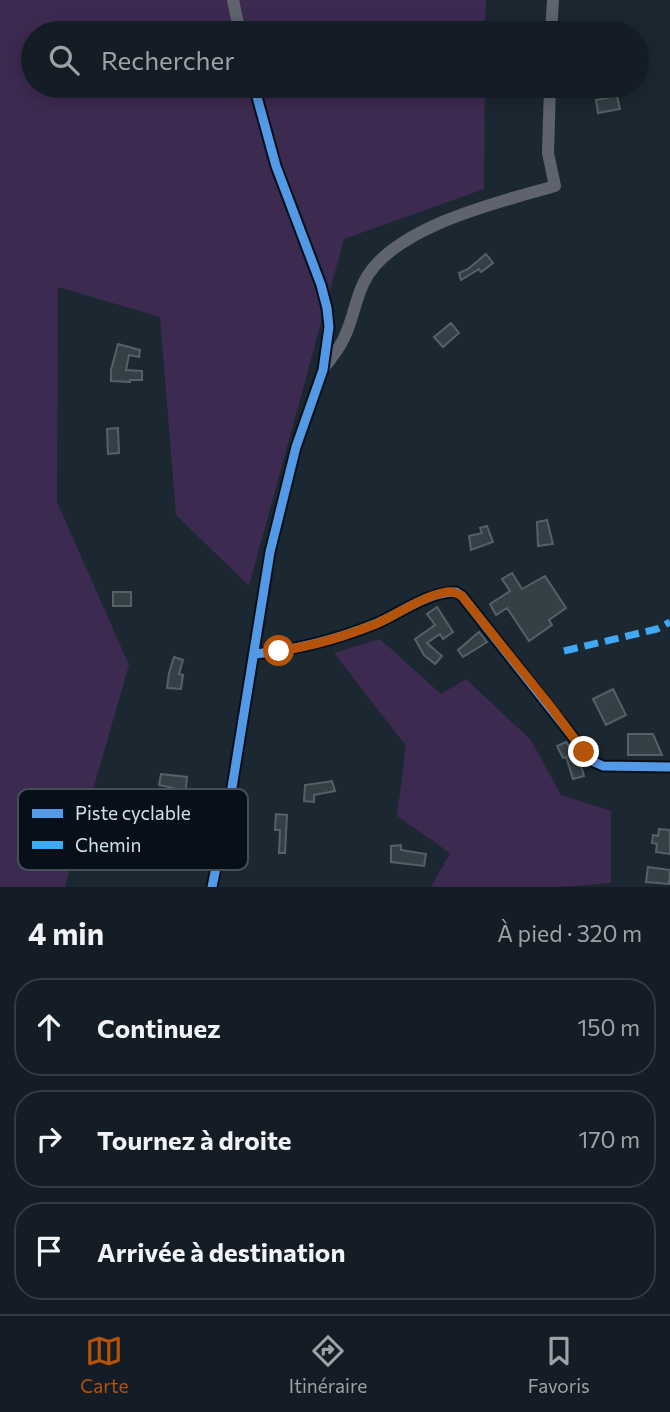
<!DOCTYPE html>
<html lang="fr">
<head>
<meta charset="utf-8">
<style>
  :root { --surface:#141d25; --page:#212a32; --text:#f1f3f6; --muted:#9da2a7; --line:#333b42; --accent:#b45309 }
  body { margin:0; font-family:Commissioner,sans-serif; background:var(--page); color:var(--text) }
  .stop { position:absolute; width:21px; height:21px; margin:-16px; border:5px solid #b45309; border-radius:50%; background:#fff }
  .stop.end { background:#b45309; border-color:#fff; box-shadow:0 2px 7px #0008 }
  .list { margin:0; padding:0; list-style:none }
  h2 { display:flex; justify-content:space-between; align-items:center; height:91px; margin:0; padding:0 28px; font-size:30px }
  h2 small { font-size:23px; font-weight:400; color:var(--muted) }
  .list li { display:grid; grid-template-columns:46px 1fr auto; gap:21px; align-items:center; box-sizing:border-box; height:98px; margin:0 14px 14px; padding:0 14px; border:2px solid var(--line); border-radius:28px }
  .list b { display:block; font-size:26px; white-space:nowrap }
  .list em { font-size:23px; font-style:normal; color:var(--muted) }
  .icon { flex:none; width:38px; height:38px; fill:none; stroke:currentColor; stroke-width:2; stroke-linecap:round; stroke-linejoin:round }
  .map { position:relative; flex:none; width:670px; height:887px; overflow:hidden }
  .search { position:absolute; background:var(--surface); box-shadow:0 4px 18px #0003; left:21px; right:21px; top:21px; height:77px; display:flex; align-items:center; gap:18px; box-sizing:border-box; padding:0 24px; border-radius:38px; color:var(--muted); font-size:26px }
  .sheet { height:427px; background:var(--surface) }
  nav { display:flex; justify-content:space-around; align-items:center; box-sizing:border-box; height:98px; border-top:2px solid var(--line); background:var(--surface); font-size:19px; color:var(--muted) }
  nav a { display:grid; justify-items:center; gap:4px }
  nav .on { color:var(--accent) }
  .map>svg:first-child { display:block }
</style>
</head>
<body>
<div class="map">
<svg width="670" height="887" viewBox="0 0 670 887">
  <rect width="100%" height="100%" fill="#1b2731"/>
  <path fill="#3d2a51" d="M0,0h486l-1,33h-452v53h452l-1,103 -140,50 -95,347 -73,-71 -16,-198 -102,-30 -1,215 72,163 -64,222h-65z
    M380,639l61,55 25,-15 65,61 30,55 50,16v72l-52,4h-128l19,-34 -53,-37 9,-70 -72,-93z"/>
  <path fill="#344046" stroke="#556167" stroke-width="2" d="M617,96l3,13 -22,4 -2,-13z
    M486,254l7,9 -12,9 -2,-3 -18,11 -2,-7 9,-4z
    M451,323l8,10 -16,14 -9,-10z
    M118,344l22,6 -1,7 -10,-2 -3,15 16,1v9h-12v2l-19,-1v-11z
    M118,428l1,25 -11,1 -1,-25z
    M547,520l6,24 -15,2 -1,-24z
    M487,526l6,16 -22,8 -2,-14 13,-3 -2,-5z
    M512,573l10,16 23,-13 21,32 -17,12 3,5 -23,16 -22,-33 -11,7 -6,-11 20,-13 -8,-12z
    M113,592h18v14h-18z
    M437,607l16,25 -10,7 -3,-5 -13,9 15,13 -7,8 -11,-9 -9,-16 20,-14 -8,-11z
    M479,632l8,10 -24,15 -5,-7z
    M174,657l9,3 -4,14 4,1 -2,14 -14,-1 2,-15z
    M613,689l13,26 -20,10 -13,-26z
    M628,734h25l9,21h-34z
    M566,742l13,16 5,18 -11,3 -7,-22 -3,1 -6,-12z
    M161,774l26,3 -2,19 20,4 -4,17 -19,-5v3l-8,-1 3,-19 -5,-1 1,-6 -14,-3z
    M332,781l3,10 -21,4v7l-10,-1 1,-16z
    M276,814l11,1 -2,38h-6l1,-23h-5z
    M659,829l11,1v24l-14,-2 1,-8 -5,-1 1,-8 5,1z
    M401,845v5l25,4 -2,12 -33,-4v-16z
    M648,867l22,3 -1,14 -23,-2z"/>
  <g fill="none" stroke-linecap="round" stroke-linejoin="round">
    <path stroke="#5e636e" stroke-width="12" d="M233,0l7,33
      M551,33l2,-33
      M323,369c8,-10 16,-20 21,-31 9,-18 11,-38 20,-56 27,-55 135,-80 191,-96l-7,-33 2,-67
      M254,654c42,-4 81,-14 121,-30 26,-11 52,-32 81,-32l6,4 130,165 11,5 67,1
      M212,887l18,-87 40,-248 26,-105 27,-77 6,-43 -2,-19 -6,-23 -45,-119 -22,-80"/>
    <path stroke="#3fa9f5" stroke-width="7" stroke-dasharray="14 7" stroke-linecap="butt" d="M564,651l93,-22 13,-7"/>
    <defs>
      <path id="cycleway" d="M254,654c42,-4 81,-14 121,-30 26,-11 52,-32 81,-32l6,4 130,165 11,5 67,1
        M212,887l18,-87 40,-248 26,-105 27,-77 6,-43 -2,-19 -6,-23 -45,-119 -22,-80"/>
    </defs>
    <use href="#cycleway" stroke="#071018" stroke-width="13"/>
    <use href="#cycleway" stroke="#5399e6" stroke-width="9"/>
  </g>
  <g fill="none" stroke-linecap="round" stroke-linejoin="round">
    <path stroke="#b45309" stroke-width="9" d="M279,651c34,-5 67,-15 99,-28 22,-10 45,-27 69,-31 6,-1 10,1 15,4l89,111 33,45"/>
  </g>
  <rect x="18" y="789" width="230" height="81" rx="10" fill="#071018" stroke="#444e58" stroke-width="2"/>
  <rect x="32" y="809" width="31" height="9" fill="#5399e6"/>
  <rect x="32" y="841" width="31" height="8" fill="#3fa9f5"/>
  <g font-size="19" fill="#d4e0ec">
    <text x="75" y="820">Piste cyclable</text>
    <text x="75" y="852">Chemin</text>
  </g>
</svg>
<div class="stop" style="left:279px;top:651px"></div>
<div class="stop end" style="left:584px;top:752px"></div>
<div class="search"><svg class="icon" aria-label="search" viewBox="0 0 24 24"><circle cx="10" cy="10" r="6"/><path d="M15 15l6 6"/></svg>Rechercher</div>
</div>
<section class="sheet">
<h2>4 min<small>À pied · 320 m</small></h2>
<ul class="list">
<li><svg class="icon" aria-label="ahead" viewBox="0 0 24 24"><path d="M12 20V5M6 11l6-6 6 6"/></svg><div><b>Continuez</b></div><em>150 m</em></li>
<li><svg class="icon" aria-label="right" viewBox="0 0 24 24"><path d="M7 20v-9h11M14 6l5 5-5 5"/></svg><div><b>Tournez à droite</b></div><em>170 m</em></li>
<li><svg class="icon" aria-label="arrive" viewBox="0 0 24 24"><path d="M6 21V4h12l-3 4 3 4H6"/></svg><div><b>Arrivée à destination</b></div></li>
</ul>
</section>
<nav>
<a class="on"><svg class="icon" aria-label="map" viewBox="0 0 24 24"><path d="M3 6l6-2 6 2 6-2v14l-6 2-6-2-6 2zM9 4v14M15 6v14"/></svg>Carte</a>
<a><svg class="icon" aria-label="directions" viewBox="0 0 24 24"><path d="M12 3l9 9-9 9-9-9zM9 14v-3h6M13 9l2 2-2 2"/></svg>Itinéraire</a>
<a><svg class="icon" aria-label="saved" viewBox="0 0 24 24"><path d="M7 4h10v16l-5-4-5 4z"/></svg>Favoris</a>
</nav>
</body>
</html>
